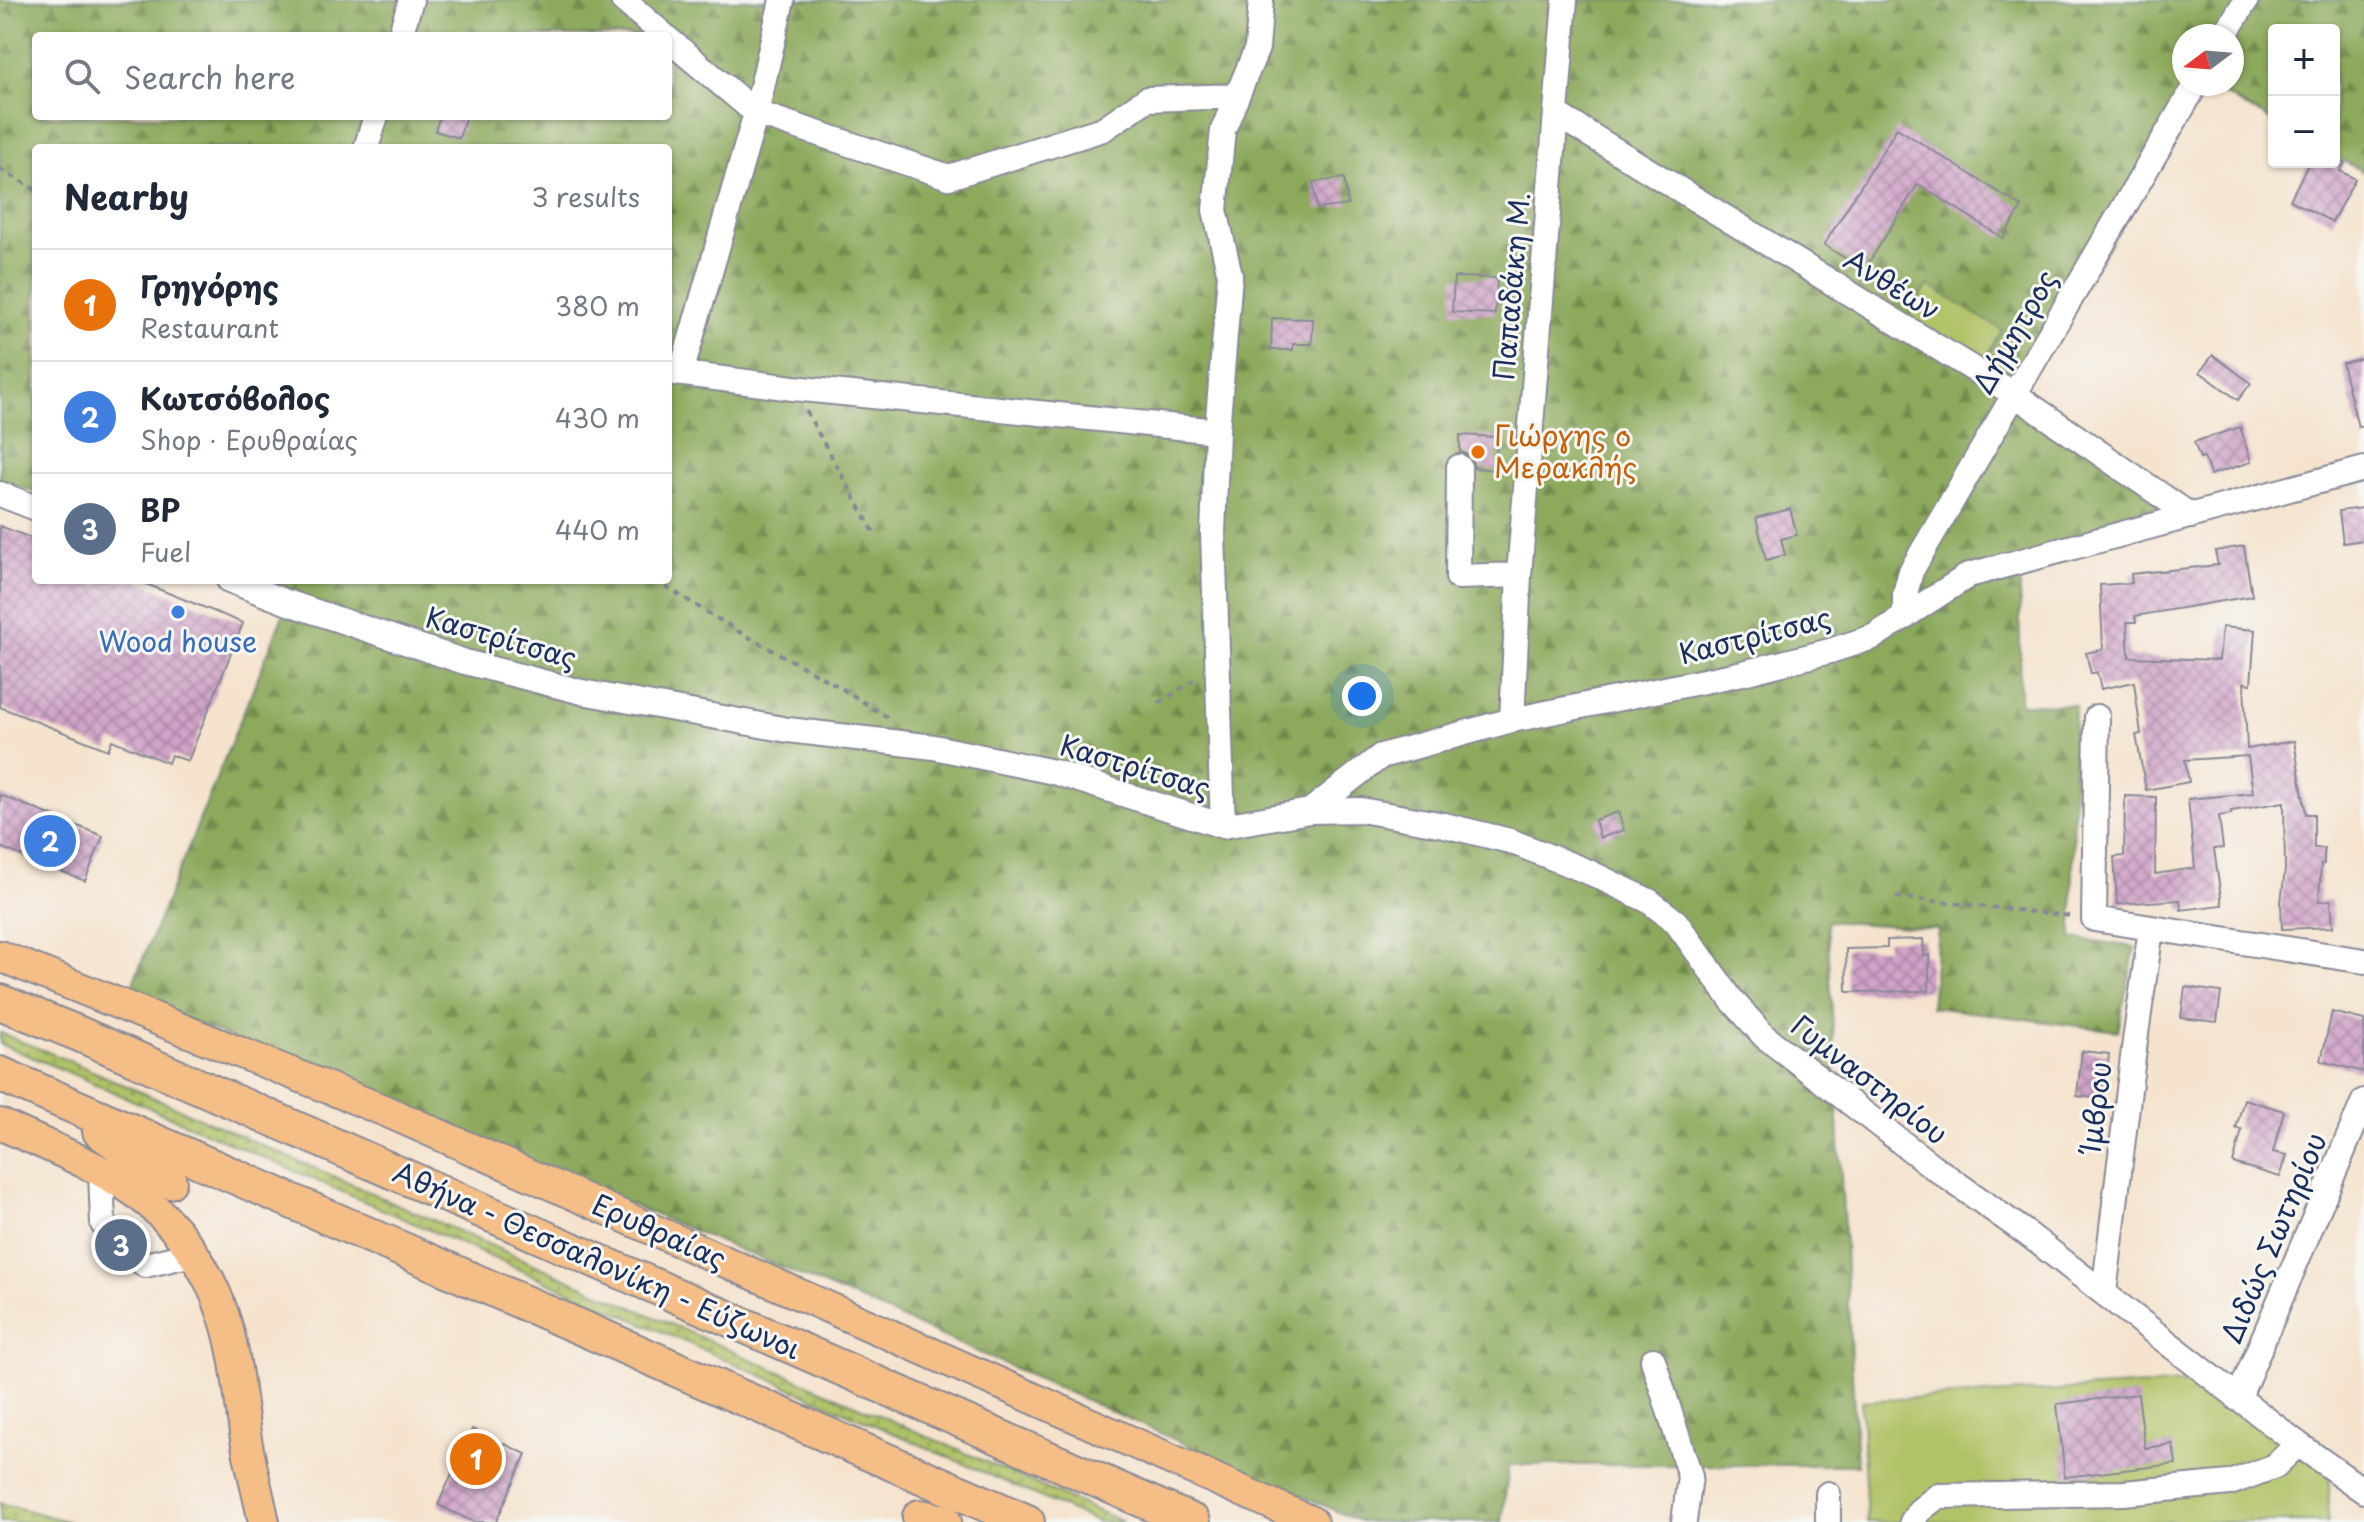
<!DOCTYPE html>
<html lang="en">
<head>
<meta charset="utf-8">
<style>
  :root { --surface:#fff; --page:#f2f2f3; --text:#1f2937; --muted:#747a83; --line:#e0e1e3; --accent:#0b8043 }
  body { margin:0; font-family:"Playpen Sans",sans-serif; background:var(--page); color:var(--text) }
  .controls { position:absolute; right:24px; top:24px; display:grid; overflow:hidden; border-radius:8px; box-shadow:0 2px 6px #0004 }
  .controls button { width:72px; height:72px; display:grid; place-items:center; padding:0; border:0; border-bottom:2px solid var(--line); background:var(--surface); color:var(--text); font:40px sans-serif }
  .compass { position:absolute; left:2172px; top:24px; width:72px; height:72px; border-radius:50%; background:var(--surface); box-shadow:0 2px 6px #0004; rotate:254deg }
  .you { position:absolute; left:1362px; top:696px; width:28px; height:28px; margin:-20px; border:6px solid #fff; border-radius:50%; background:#1a73e8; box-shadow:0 0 0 12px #1a73e833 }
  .badge { display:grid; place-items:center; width:52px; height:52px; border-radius:50%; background:var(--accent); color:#fff; font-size:26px; font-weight:700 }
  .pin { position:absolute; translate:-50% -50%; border:4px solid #fff; box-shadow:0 2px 8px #0006 }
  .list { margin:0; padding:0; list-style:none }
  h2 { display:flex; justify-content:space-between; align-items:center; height:104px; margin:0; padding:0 32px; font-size:34px }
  h2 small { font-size:26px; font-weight:400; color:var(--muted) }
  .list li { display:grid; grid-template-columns:52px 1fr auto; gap:24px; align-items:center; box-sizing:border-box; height:112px; padding:0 32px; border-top:2px solid var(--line) }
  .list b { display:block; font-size:30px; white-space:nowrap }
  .list p { margin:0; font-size:26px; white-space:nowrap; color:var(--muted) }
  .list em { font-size:26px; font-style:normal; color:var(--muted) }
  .icon { flex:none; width:44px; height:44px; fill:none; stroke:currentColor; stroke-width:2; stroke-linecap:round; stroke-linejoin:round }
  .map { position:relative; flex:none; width:2364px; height:1522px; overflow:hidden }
  .search { position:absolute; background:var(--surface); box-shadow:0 2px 6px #0004; left:32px; top:32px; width:640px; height:88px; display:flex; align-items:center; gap:20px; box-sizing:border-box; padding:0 28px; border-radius:8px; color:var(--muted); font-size:30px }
  .panel { position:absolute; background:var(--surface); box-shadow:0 2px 6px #0004; left:32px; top:144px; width:640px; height:440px; border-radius:8px }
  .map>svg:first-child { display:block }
</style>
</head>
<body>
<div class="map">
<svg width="2364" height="1522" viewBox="0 0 2364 1522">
  <defs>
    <pattern id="grass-dots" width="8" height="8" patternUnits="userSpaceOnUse" patternTransform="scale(2)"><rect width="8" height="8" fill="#b0c366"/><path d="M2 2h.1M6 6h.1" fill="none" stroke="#8e9f57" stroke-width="1.8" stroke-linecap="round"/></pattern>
    <pattern id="forest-firs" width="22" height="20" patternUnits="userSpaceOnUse" patternTransform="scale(2)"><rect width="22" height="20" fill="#8ca95b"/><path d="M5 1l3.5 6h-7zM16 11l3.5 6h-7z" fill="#728a4e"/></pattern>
    <pattern id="building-cross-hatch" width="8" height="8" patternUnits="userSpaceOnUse" patternTransform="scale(2)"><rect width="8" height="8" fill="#d0a3c7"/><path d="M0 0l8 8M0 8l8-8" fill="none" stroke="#a885a5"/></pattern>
  </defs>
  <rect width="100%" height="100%" fill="#f6f6f2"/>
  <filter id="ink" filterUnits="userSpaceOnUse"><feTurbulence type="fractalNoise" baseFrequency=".0125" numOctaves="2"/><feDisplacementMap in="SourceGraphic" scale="16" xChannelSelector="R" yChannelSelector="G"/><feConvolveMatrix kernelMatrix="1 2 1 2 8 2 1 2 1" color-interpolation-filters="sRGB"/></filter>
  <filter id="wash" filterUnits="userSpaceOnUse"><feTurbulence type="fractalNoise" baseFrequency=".006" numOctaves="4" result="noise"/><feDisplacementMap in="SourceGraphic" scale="32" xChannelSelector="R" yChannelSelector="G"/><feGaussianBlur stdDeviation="1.8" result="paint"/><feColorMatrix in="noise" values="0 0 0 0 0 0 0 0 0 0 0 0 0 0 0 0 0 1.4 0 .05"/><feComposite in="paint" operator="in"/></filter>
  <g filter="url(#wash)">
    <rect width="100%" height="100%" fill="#f5e3cd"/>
    <path fill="url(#grass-dots)" stroke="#667962" stroke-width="2" d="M0,1033l65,26 1058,463h-26l-1036,-453 -61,-25z
      M0,1503l70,19h-70z"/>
    <path fill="url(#forest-firs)" stroke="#546c5c" stroke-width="2" fill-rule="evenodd" d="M0,0h2364v172l-30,-16v-126h-60v92l-67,-37 -191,312 173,118 -169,44v145l55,1 -3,233 63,9 -17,84 -187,-24 7,-78 -111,-8 30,544h-348l-7,57h-141l-492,-218 -741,-309 165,-404 -26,-11h401v-432h-632v345l-36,-14zM36,36h632v80h-632zM2184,36h48v48h-48z"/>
    <path fill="#b0c366" stroke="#667962" stroke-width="2" d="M1928,285l74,45 -22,36 -74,-45z
      M2224,1381l106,81 -2,60h-461l-6,-121z"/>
    <g id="blocks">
      <path fill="url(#building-cross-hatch)" d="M440,116h26l-7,22 -24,-7z
        M1897,128l125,79 -19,31 -85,-54 -54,86 -40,-25z
        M2309,162h36l-5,9 15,8 -23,43 -42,-22z
        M1344,178l4,27 -31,4 -4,-27z
        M1454,277l43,1 -2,36 -43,-2z
        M1272,318l41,1 -1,25h-19v6h-22z
        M2213,355l38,28 -13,17 -38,-28z
        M2364,358v68l-6,1 -16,-64z
        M2240,427l11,35 -41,13 -6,-18 -4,1 -6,-16z
        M1460,435l37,2 -1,33 -22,-2 -2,-9 -6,-5 -6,-2z
        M2364,508v32l-21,3 -4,-32z
        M1790,509l7,26 -16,4 4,16 -19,5 -10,-42z
        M0,526l36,14v40h100l107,43 -55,138 -17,-6 -3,8 -56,-23 -4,10 -108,-43z
        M2244,546l8,50 -117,20 1,6h-9l2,35 90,3 3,-33 33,3 -4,54 -7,-1 3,66 47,-8 12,73h8v34h10v16h-3l-2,37 12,-1 2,27 -51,2 -1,-27 4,-32 -1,-68 -53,9v3l-12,2 4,32 -9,1 8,56 -41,5 -1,-10 -63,4 -3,-47 10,-1 1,-60 31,1 -1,77 40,-6 -7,-69 65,-6 -5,-37 -63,4 4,22 -43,8 -10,-55 5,-1 -7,-52 -33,7 -4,-17 -6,2 -5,-21 17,-4 -3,-64 32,-2 -1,-9 87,-9 -3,-14z
        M0,795l103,41 -18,45 -85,-34z
        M1618,812l6,18 -24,8 -5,-18z
        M1923,939l1,17 5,-1v36l-82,1 -1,-43 41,-1v-8z
        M2185,987l36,5 -4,30 -36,-4z
        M2332,1012l32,8v52l-43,-11z
        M2082,1051l27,3 -5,45 -27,-3z
        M2244,1099l40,12 -11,41 14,3 -7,22 -47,-14 9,-33 -6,-2z
        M2138,1394l7,54 28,-4 3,20 -111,13 -8,-73z
        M472,1429l54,25 -30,68h-22l-36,-17z"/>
    </g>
  </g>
  <g filter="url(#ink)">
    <use href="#blocks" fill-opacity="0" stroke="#888996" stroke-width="2"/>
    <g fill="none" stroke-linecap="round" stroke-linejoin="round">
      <defs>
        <path id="minor" d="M623,0l42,36
          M400,36l11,-36
          M2224,36l22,-36
          M668,39l88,74 193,64 154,-48 44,-30 90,-3
          M1556,114l458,280 177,122
          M366,148l10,-32
          M668,372l125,16 424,43
          M681,373l75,-260 26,-113
          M1459,467l-1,110 61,-2
          M0,494l36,14
          M229,580l57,22 179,60 117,30 206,38 146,17 120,25 169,54 87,-15 71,-55 131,-36 231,-47 87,-22 43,-14 96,-62 395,-106
          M1905,617v-23l6,-23 285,-487
          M2097,717l-3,202 270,42
          M1512,720l7,-145 46,-575
          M1310,811l51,-1 83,15 66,16 81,32 58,28 27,21 55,77 33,37 168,130 97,69 269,209 66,47
          M1223,826l-10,-292 4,-103 13,-156 -15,-65 8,-80 34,-82 4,-48
          M101,1172l2,52 10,9
          M130,1251l15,14 47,-11
          M2104,1293l31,-252 16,-112
          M1653,1360l37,116 -6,46
          M2238,1399l126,-298
          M1828,1494v28
          M1912,1522l7,-11 19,-15 186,-3 106,-10 45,-17 23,-22"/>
        <path id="major" d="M0,956l388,156 924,410
          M0,1124c45,21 95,40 135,68 40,29 73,75 88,122 14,40 16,83 23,125 5,28 12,55 18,83"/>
        <path id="highway" d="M0,1002l77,31 1116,489
          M0,1074l1027,448
          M100,1131l69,50
          M920,1517l24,5"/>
      </defs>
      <use href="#minor" stroke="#888996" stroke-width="28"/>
      <use href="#major" stroke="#888996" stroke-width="34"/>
      <use href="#highway" stroke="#888996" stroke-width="38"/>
      <path stroke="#888996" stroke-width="4" stroke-dasharray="6 6" stroke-linecap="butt" d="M0,169l36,21
        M806,411l69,123
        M655,580l86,53 99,54 48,31
        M1159,703l38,-25
        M1896,897l175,19"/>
      <use href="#minor" stroke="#fff" stroke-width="24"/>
      <use href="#major" stroke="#f6be87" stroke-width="30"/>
      <use href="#highway" stroke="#f6be87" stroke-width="34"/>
    </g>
  </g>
  <circle fill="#e8710a" stroke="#f6f6f2" stroke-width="3" cx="1478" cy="452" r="8"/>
  <circle fill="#3f7fe0" stroke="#f6f6f2" stroke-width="3" cx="178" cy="612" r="8"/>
  <g text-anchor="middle" stroke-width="6" stroke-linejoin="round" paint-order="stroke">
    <g font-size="28" fill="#1b2f5e" stroke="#f6f6f2">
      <text transform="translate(1892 285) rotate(32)" y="10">Ανθέων</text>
      <text transform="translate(1512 286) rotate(-85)" y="10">Παπαδάκη Μ.</text>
      <text transform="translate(2015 332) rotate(-60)" y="10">Δήμητρος</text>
      <text transform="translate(1755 636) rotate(-14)" y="10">Καστρίτσας</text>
      <text transform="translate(501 638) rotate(16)" y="10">Καστρίτσας</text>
      <text transform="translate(1135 767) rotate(17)" y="10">Καστρίτσας</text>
      <text transform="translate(1869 1080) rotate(38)" y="10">Γυμναστηρίου</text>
      <text transform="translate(2096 1107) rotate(-83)" y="10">Ίμβρου</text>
      <text transform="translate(659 1232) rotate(24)" y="10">Ερυθραίας</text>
      <text transform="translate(2274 1238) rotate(-67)" y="10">Διδώς Σωτηρίου</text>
      <text transform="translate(597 1261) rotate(24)" y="10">Αθήνα - Θεσσαλονίκη - Εύζωνοι</text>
    </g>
    <g font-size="28" fill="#c56008" stroke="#f6f6f2" text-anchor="start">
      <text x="1494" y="446">Γιώργης ο<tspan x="1494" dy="32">Μερακλής</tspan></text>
    </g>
    <g font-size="28" fill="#366cbe" stroke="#f6f6f2">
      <text x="178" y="652">Wood house</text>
    </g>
  </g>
</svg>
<div class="controls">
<button>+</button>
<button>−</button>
</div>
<svg class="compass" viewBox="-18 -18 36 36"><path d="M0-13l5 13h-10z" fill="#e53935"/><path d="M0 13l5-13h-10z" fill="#747a83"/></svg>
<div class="you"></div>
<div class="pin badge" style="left:476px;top:1459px;background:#e8710a">1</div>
<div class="pin badge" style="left:50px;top:841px;background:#3f7fe0">2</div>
<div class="pin badge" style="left:121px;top:1245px;background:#5c6f8a">3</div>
<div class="search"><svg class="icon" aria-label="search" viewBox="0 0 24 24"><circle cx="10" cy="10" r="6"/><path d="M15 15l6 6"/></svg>Search here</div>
<section class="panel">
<h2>Nearby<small>3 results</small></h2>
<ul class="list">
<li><span class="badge" style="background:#e8710a">1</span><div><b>Γρηγόρης</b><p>Restaurant</p></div><em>380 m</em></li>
<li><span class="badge" style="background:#3f7fe0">2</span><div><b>Κωτσόβολος</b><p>Shop · Ερυθραίας</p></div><em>430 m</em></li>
<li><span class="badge" style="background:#5c6f8a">3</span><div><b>BP</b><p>Fuel</p></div><em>440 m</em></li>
</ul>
</section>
</div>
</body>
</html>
